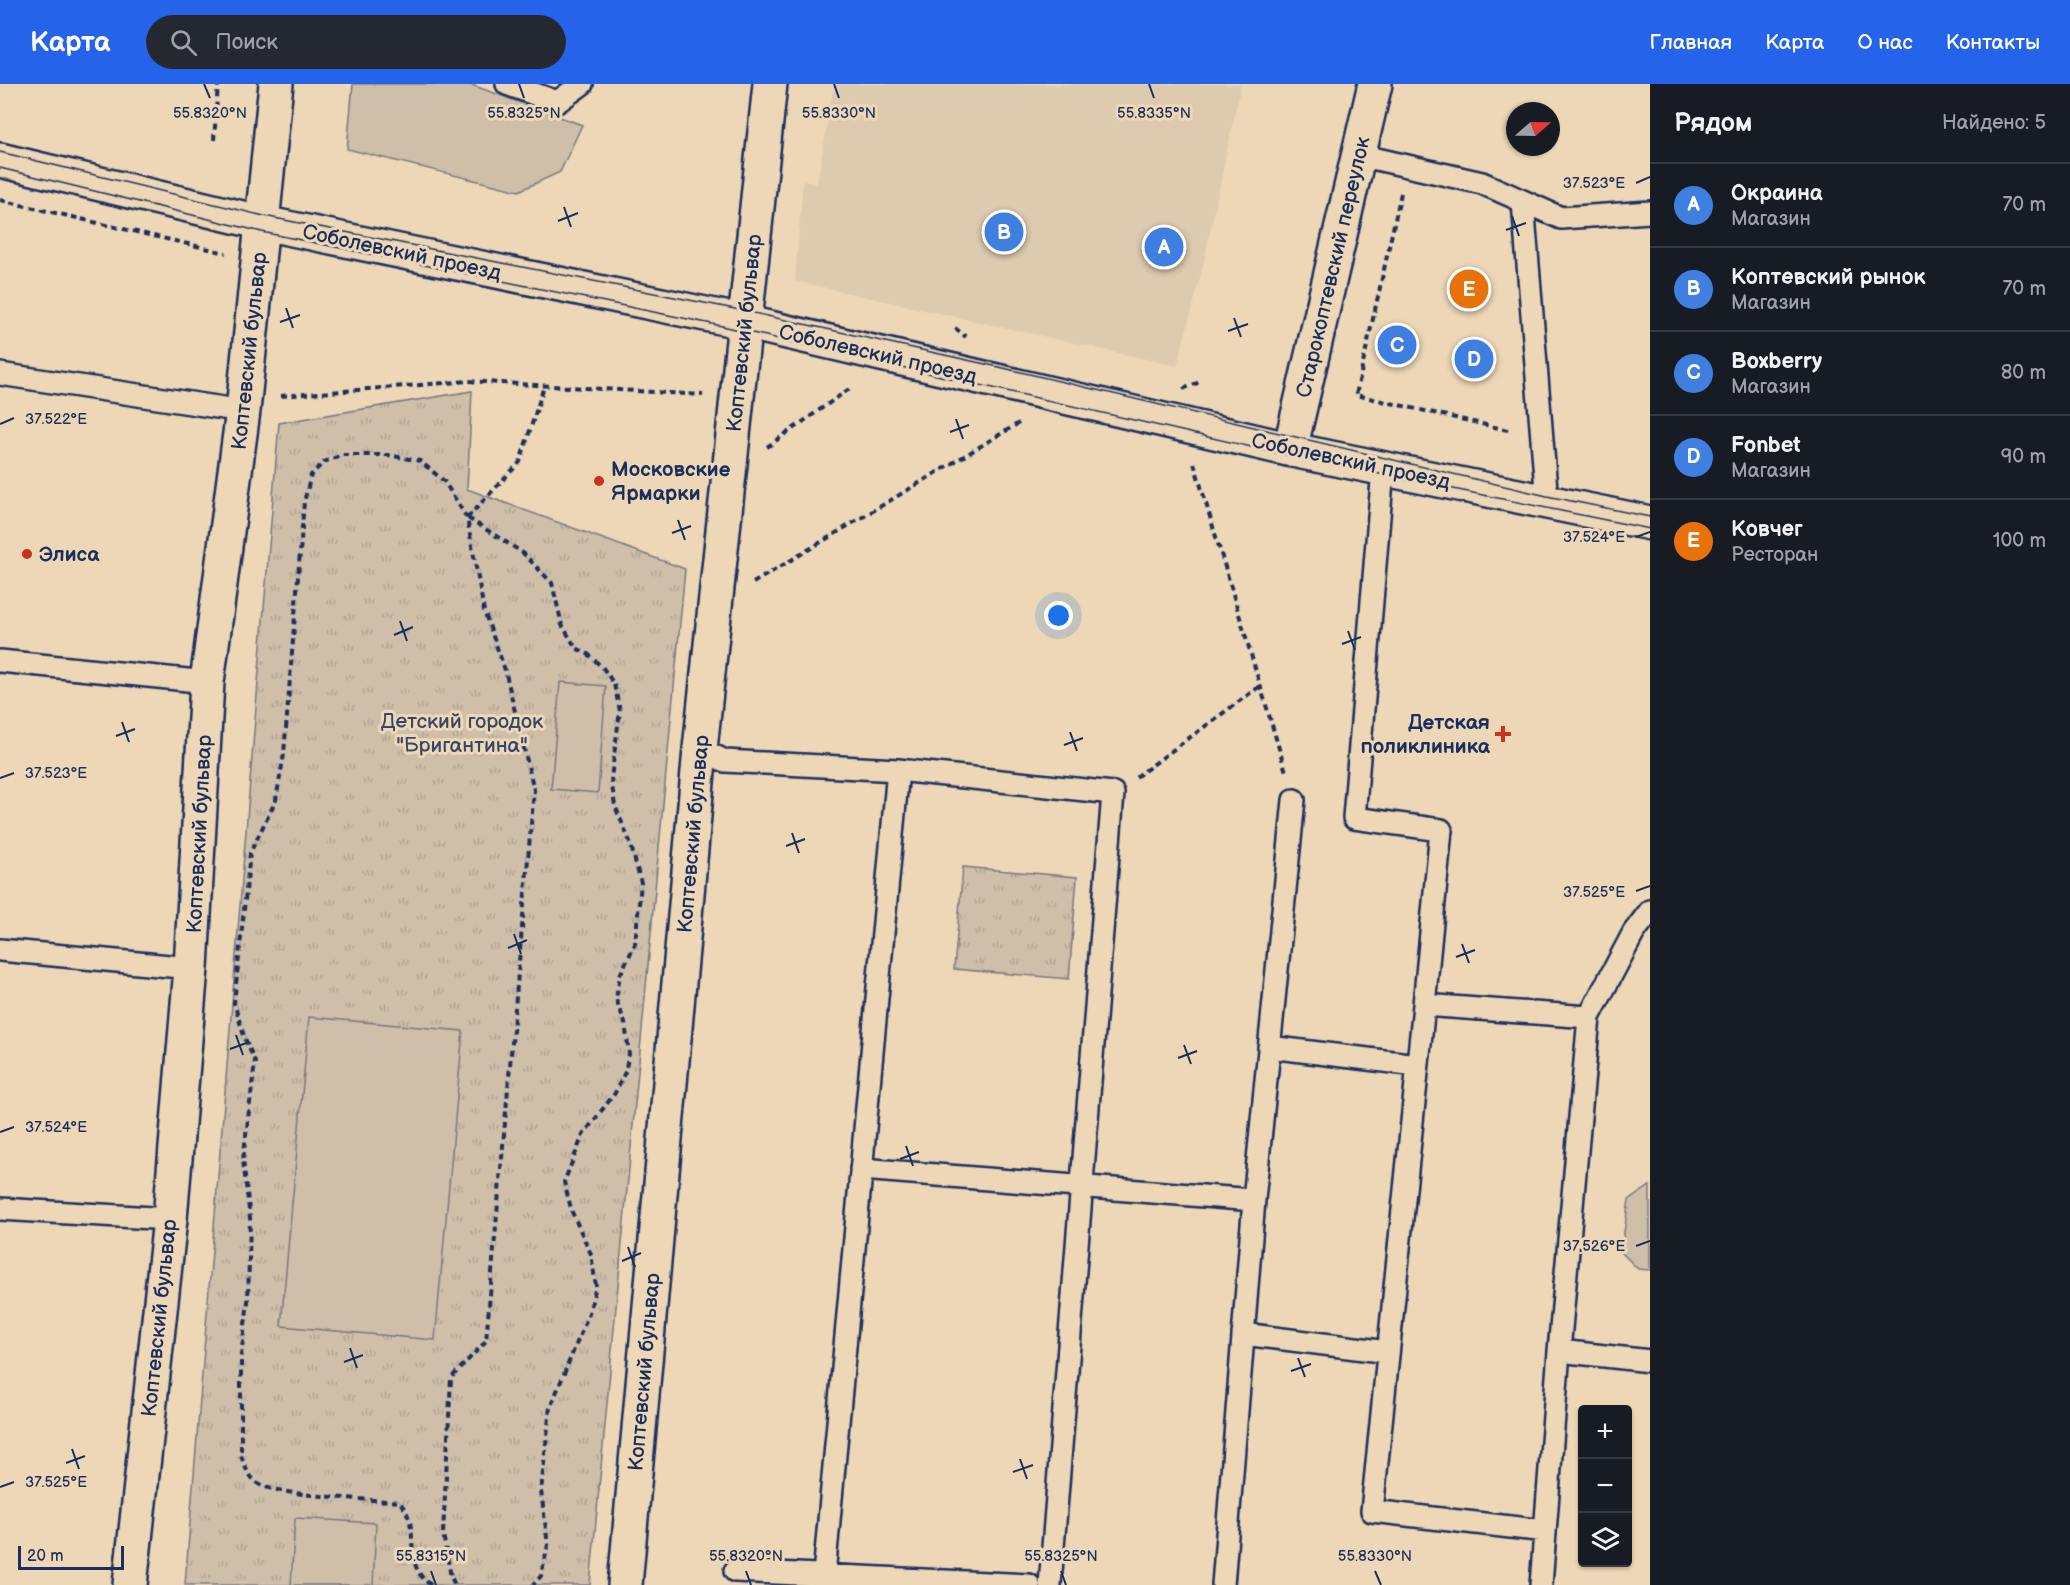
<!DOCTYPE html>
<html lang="ru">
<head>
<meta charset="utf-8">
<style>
  :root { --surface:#171b24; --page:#242831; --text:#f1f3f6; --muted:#9ea1a6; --line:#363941; --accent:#2563eb }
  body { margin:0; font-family:"Balsamiq Sans",sans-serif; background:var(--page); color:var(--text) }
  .controls { position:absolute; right:18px; bottom:18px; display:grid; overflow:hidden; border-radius:6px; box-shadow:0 2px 4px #0004 }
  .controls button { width:54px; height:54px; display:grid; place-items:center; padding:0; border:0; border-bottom:2px solid var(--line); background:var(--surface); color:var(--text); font:30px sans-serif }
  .compass { position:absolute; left:1506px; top:18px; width:54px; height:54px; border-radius:50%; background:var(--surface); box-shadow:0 2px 4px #0004; rotate:70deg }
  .scale { position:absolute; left:18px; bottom:15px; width:106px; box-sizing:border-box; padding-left:6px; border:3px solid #1b2f5e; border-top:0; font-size:16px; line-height:21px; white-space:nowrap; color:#1b2f5e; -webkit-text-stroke:4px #edd7b6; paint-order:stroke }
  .you { position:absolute; left:1059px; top:532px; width:21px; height:21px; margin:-15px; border:4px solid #fff; border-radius:50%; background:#1a73e8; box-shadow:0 0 0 9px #1a73e833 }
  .badge { display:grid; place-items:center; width:39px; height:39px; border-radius:50%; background:var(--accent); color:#fff; font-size:20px; font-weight:700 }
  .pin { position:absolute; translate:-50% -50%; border:3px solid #fff; box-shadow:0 2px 6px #0006 }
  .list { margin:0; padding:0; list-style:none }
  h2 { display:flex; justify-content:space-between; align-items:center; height:78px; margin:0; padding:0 24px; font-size:26px }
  h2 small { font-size:20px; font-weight:400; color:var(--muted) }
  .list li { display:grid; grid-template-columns:39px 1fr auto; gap:18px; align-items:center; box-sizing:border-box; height:84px; padding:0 24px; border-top:2px solid var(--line) }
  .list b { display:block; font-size:22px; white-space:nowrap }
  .list p { margin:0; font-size:20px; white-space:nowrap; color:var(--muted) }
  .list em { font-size:20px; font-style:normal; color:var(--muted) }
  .icon { flex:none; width:33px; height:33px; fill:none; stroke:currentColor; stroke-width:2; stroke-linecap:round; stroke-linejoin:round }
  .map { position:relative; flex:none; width:1650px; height:1501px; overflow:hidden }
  header { display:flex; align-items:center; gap:36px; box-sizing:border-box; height:84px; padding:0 30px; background:var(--accent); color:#fff }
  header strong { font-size:28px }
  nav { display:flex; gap:33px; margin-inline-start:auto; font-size:21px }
  .search { width:420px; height:54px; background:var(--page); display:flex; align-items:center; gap:15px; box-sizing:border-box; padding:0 21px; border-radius:33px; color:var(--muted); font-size:22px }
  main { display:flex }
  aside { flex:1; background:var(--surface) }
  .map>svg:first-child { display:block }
</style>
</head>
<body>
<header>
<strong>Карта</strong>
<div class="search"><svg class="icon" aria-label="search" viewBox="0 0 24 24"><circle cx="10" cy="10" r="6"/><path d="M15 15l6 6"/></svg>Поиск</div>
<nav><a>Главная</a><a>Карта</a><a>О нас</a><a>Контакты</a></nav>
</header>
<main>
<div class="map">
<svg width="1650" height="1501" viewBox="0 0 1650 1501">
  <defs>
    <pattern id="grass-tufts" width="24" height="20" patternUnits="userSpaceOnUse" patternTransform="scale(1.5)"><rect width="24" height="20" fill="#cfbfa9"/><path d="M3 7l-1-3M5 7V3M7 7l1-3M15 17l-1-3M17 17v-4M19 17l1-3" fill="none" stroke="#b1a494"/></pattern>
  </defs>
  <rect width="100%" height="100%" fill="#edd7b6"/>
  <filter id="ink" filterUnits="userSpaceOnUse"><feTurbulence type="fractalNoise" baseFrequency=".0167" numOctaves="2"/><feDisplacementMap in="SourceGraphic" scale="12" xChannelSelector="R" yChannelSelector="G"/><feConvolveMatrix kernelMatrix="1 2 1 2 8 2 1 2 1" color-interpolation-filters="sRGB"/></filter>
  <g filter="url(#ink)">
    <path fill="#ddcaaf" d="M834,0h407l-40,190 -24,92 -382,-85 8,-100 14,3z"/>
    <path fill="url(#grass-tufts)" stroke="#757784" stroke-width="1.5" d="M472,307l-5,98 218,80 -95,1016h-405l94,-1162z
      M963,783l114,10 -8,102 -115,-10z"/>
    <path fill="#cfbfa9" stroke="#757784" stroke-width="1.5" d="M353,0h116l113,41 -22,47 -41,19 -172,-42z
      M560,598l46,4 -8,107 -47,-4z
      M309,933l154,14 -28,309 -154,-14z
      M1650,1102v84l-12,-1 -17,-17 8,-52z
      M295,1434l81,5 -3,62h-82z"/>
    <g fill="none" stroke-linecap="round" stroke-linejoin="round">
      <defs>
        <path id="service" d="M507,0l50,18 25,-18
          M1359,71l123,28 79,35 89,-6
          M1523,118l24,300
          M0,290l243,37
          M1383,385l-29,349 87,12 -17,175
          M0,577l207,21
          M700,665l25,12 173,9 215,23 -63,792
          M0,866l191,18
          M1589,933l45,-85 16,-21
          M1269,963l148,18
          M861,1085l393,31 40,-400
          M0,1125l170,10
          M1243,1250l145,18
          M1545,1447l-173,-20 52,-506 165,12 -30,334
          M735,1487l294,14
          M824,1491l74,-805
          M1223,1501l31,-385
          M1541,1501l18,-234 91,10"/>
        <path id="minor" d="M0,76l263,63 481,99 548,128 358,73
          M1292,366l1,-13 82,-353
          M625,1501l75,-836 70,-665"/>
        <path id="tertiary" d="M130,1501l40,-366 21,-251 16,-286 36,-271 33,-327"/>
      </defs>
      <use href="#service" stroke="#1b2f5e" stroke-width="26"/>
      <use href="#minor" stroke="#1b2f5e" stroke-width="38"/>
      <use href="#tertiary" stroke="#1b2f5e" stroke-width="38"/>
      <path stroke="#1b2f5e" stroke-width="4" stroke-dasharray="6 4.5" stroke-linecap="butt" d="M214,56l4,-56
        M1401,109l-45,202 156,36
        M0,116l226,53
        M955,244l11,9
        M1183,305l19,-8
        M281,312l188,-15 234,14
        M767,363l85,-60
        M1194,379l92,309
        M467,434l53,-56 24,-76
        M468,434l55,35 29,30 10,42 14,23 12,6 15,14 11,16 6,27 -9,67 4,28 15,36 11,41 -6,61 -15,31 -4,24 9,24 4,31 -4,18 -10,21 -32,42 -19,47 8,30 19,42 5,32 -7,27 -39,95 -9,83 7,54 -7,31 -8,9
        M753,499l266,-160
        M1136,693l124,-91
        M431,1501c-32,-21 -7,-58 -32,-83 -26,-3 -126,-6 -142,-19 -9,-8 -13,-18 -16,-28v-100l7,-53 2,-84 -7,-58 12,-98 -11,-26 -10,-33 16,-150 26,-53 8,-46 20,-252 7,-27 13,-13 18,-7h46l32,6 24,20 23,37 17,93 21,59 29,120 -48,551 -35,37 -8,156 8,43 4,8"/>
      <use href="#service" stroke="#edd7b6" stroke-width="21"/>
      <use href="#minor" stroke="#edd7b6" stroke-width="33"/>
      <use href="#tertiary" stroke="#edd7b6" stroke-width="33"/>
      <path stroke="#1b2f5e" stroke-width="1.5" d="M0,68l264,64 481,95 254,56 548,129 103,21
        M0,84l262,64 460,94 560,128 368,75"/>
    </g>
  </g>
  <path fill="none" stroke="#1b2f5e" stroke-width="2" d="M204,0l6,14M519,0l5,14M834,0l5,14M1149,0l5,14M1636,99l14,-6M564,123l7,20M1512,132l7,20M558,137l20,-8M1506,146l20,-7M286,224l7,20M1234,234l7,19M280,238l20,-7M1228,247l20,-7M956,335l7,20M0,340l14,-6M950,348l19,-7M678,436l7,20M672,449l19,-7M1636,453l14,-5M400,537l7,20M1348,547l7,19M394,551l19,-8M1342,560l19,-7M122,638l7,20M1070,648l7,19M116,652l19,-7M1064,661l19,-7M0,694l14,-5M792,749l7,20M786,762l19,-7M1636,807l14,-5M514,850l7,20M1462,860l7,19M508,864l19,-8M1456,873l19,-7M236,951l7,20M1184,961l7,19M230,965l19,-7M1178,974l19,-7M0,1048l14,-5M906,1062l7,20M900,1075l19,-7M1636,1162l14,-5M628,1163l7,20M622,1177l19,-8M350,1264l7,20M1298,1274l7,19M344,1278l19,-7M1291,1287l20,-7M72,1365l7,20M1020,1375l7,20M66,1379l19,-7M1013,1388l20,-7M0,1403l14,-5M431,1487l5,14M746,1487l5,14M1061,1487l5,14M1375,1487l6,14"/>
  <g fill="#c8321e" stroke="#edd7b6" stroke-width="2">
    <circle cx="599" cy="397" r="6"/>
    <circle cx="27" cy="470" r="6"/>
    <path d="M1500 641h6v6h6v6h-6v6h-6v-6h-6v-6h6z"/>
  </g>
  <g text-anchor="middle" stroke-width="6" stroke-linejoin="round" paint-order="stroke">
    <g font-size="21" fill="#1b2f5e" stroke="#edd7b6">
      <text transform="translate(402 168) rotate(12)" y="7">Соболевский проезд</text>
      <text transform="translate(1333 183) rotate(-77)" y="7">Старокоптевский переулок</text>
      <text transform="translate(744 249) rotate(-84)" y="7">Коптевский бульвар</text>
      <text transform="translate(249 267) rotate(-84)" y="7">Коптевский бульвар</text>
      <text transform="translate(878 270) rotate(13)" y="7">Соболевский проезд</text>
      <text transform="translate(1351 377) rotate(12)" y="7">Соболевский проезд</text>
      <text transform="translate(199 750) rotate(-87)" y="7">Коптевский бульвар</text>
      <text transform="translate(693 750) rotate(-85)" y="7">Коптевский бульвар</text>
      <text transform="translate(159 1234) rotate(-84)" y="7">Коптевский бульвар</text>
      <text transform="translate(644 1288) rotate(-85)" y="7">Коптевский бульвар</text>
    </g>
    <g font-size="21" font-weight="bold" fill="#1b2f5e" stroke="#edd7b6" text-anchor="start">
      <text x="611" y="392">Московские<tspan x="611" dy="24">Ярмарки</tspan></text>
      <text x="39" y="477">Элиса</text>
      <text x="1490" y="645" text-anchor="end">Детская<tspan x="1490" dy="24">поликлиника</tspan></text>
    </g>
    <g font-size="21" fill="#364569" stroke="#edd7b6">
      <text x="462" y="644">Детский городок<tspan x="462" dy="24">"Бригантина"</tspan></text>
    </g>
  </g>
  <g font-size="15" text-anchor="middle" fill="#1b2f5e" stroke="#edd7b6" stroke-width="6" stroke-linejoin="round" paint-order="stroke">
    <text x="1154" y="34">55.8335°N</text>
    <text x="210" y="34">55.8320°N</text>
    <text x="524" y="34">55.8325°N</text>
    <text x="839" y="34">55.8330°N</text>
    <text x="1594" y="104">37.523°E</text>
    <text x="56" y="340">37.522°E</text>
    <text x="1594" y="458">37.524°E</text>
    <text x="56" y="694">37.523°E</text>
    <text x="1594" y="813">37.525°E</text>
    <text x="56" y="1048">37.524°E</text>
    <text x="1594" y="1167">37.526°E</text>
    <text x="56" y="1403">37.525°E</text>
    <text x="431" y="1477">55.8315°N</text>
    <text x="746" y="1477">55.8320°N</text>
    <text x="1061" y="1477">55.8325°N</text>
    <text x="1375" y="1477">55.8330°N</text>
  </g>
</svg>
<div class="controls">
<button>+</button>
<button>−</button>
<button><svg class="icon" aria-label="layers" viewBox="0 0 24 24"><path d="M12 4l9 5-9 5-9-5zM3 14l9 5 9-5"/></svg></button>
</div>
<svg class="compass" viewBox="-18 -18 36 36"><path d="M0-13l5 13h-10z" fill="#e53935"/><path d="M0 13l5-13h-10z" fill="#9ea1a6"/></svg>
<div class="scale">20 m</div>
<div class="you"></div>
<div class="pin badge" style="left:1164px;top:163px;background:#3f7fe0">A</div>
<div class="pin badge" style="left:1004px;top:148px;background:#3f7fe0">B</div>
<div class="pin badge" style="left:1397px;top:261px;background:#3f7fe0">C</div>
<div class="pin badge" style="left:1474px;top:275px;background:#3f7fe0">D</div>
<div class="pin badge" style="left:1469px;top:205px;background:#e8710a">E</div>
</div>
<aside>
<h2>Рядом<small>Найдено: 5</small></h2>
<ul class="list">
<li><span class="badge" style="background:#3f7fe0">A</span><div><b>Окраина</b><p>Магазин</p></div><em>70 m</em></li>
<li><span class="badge" style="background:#3f7fe0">B</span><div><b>Коптевский рынок</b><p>Магазин</p></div><em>70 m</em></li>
<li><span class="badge" style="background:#3f7fe0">C</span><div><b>Boxberry</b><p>Магазин</p></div><em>80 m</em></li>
<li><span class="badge" style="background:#3f7fe0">D</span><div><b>Fonbet</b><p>Магазин</p></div><em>90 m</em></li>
<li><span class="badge" style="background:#e8710a">E</span><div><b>Ковчег</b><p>Ресторан</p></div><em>100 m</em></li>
</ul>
</aside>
</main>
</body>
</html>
